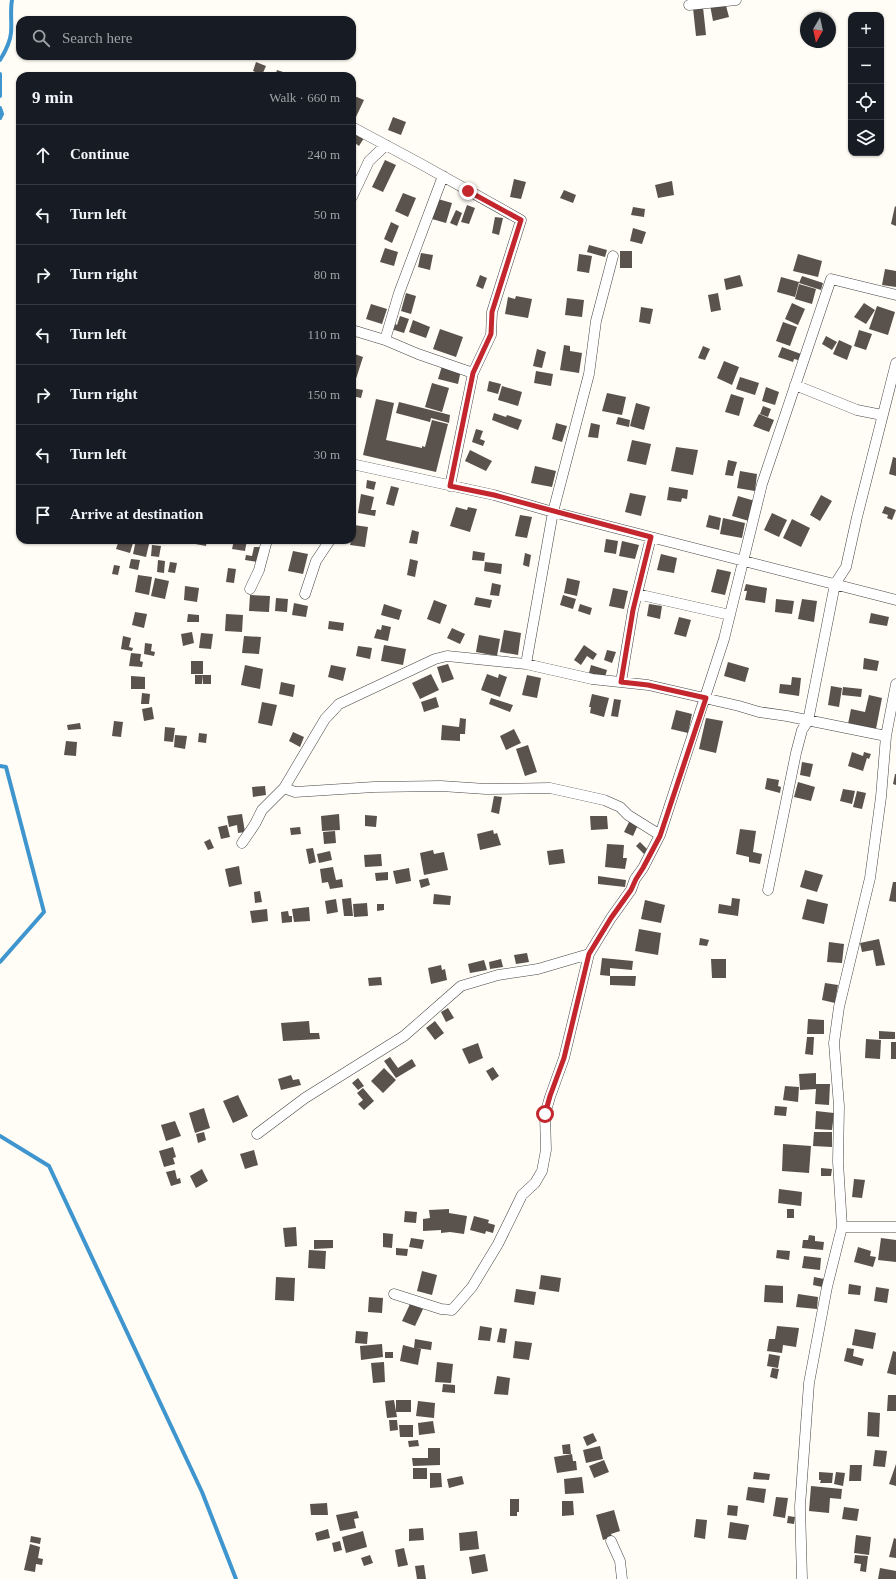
<!DOCTYPE html>
<html lang="en">
<head>
<meta charset="utf-8">
<style>
  :root { --surface:#171b24; --page:#242831; --text:#f1f3f6; --muted:#9ea1a6; --line:#363941 }
  body { margin:0; font-family:"Times New Roman",serif; background:var(--page); color:var(--text) }
  .controls { position:absolute; right:12px; top:12px; display:grid; overflow:hidden; border-radius:8px; box-shadow:0 1px 3px #0004 }
  .controls button { width:36px; height:36px; display:grid; place-items:center; padding:0; border:0; border-bottom:1px solid var(--line); background:var(--surface); color:var(--text); font:20px sans-serif }
  .compass { position:absolute; left:800px; top:12px; width:36px; height:36px; border-radius:50%; background:var(--surface); box-shadow:0 1px 3px #0004; rotate:189deg }
  .stop { position:absolute; width:12px; height:12px; margin:-9px; border:3px solid #c4262e; border-radius:50%; background:#fff }
  .stop.end { background:#c4262e; border-color:#fff; box-shadow:0 1px 4px #0008 }
  .list { margin:0; padding:0; list-style:none }
  h2 { display:flex; justify-content:space-between; align-items:center; height:52px; margin:0; padding:0 16px; font-size:17px }
  h2 small { font-size:13px; font-weight:400; color:var(--muted) }
  .list li { display:grid; grid-template-columns:26px 1fr auto; gap:12px; align-items:center; box-sizing:border-box; height:60px; padding:0 16px; border-top:1px solid var(--line) }
  .list b { display:block; font-size:15px; white-space:nowrap }
  .list em { font-size:13px; font-style:normal; color:var(--muted) }
  .icon { flex:none; width:22px; height:22px; fill:none; stroke:currentColor; stroke-width:2; stroke-linecap:round; stroke-linejoin:round }
  .map { position:relative; flex:none; width:896px; height:1579px; overflow:hidden }
  .search { position:absolute; background:var(--surface); box-shadow:0 1px 3px #0004; left:16px; top:16px; width:340px; height:44px; display:flex; align-items:center; gap:10px; box-sizing:border-box; padding:0 14px; border-radius:12px; color:var(--muted); font-size:15px }
  .panel { position:absolute; background:var(--surface); box-shadow:0 1px 3px #0004; left:16px; top:72px; width:340px; height:472px; border-radius:12px }
  .map>svg:first-child { display:block }
</style>
</head>
<body>
<div class="map">
<svg width="896" height="1579" viewBox="0 0 896 1579">
  <rect width="100%" height="100%" fill="#fffdf5"/>
  <g fill="none" stroke-linecap="round" stroke-linejoin="round">
    <path stroke="#3f96cf" stroke-width="4" d="M0,60c5,-8 10,-17 11,-27 1,-11 -1,-22 1,-33
      M0,74v22
      M0,108l2,6 -2,4
      M0,766l6,1 38,145 -44,50
      M0,1136l49,30 153,326 34,87"/>
  </g>
  <path fill="#5a524d" d="M725,2l4,15 -16,4 -3,-16z
    M703,7l3,28 -10,1 -3,-28z
    M256,62l10,4 -4,9 -9,-4z
    M277,70l12,4 -1,2h-13z
    M298,73l9,2v1h-10z
    M352,95l12,5 -9,19 -3,-2z
    M393,117l13,5 -5,13 -13,-5z
    M352,130l12,8 -5,8 -7,-5z
    M385,160l11,5 -13,27 -11,-5z
    M514,179l12,3 -5,17 -11,-2z
    M672,181l2,14 -16,3 -3,-13z
    M564,190l12,5 -3,8 -13,-5z
    M403,193l13,5 -8,19 -13,-6z
    M438,199l14,4 -6,20 -14,-4z
    M467,205l8,3 -6,16 -8,-2z
    M895,206l1,1v19l-5,-2z
    M633,207l12,2 -1,8 -13,-2z
    M456,210l6,3 -5,13 -7,-3z
    M495,217l8,1 -4,17 -7,-2z
    M391,222l8,4 -7,17 -8,-4z
    M633,228l13,4 -4,12 -12,-3z
    M589,245l18,5 -2,7 -18,-5z
    M385,248l13,4 -4,14 -14,-4z
    M620,251h12v17h-12z
    M421,253l12,2 -3,15 -12,-3z
    M579,254l13,2 -3,17 -12,-2z
    M798,254l24,7 -4,16 -25,-6z
    M885,269l11,2v16l-14,-2z
    M480,275l7,3 -4,11 -7,-3z
    M740,275l3,11 -17,4 -2,-11z
    M802,276l21,7 -2,7 -22,-7z
    M781,277l18,5 -4,15 -18,-5z
    M799,284l17,5 -4,15 -17,-5z
    M406,293l10,3 -5,18 -10,-3z
    M718,293l3,17 -10,2 -3,-17z
    M516,296l16,3 -4,19 -23,-4 3,-17 7,2z
    M567,298l17,2 -2,17 -17,-2z
    M792,303l13,6 -7,16 -13,-6z
    M864,303l11,7 -9,14 -12,-7z
    M371,304l16,5 -5,15 -16,-5z
    M877,306l18,6 -7,23 -19,-6z
    M641,307l12,2 -3,15 -11,-2z
    M400,316l9,3 -5,14 -13,-4 2,-6 4,2z
    M413,320l17,7 -4,11 -17,-6z
    M783,322l14,5 -7,19 -14,-5z
    M440,329l23,8 -7,20 -23,-8z
    M859,330l13,4 -6,16 -12,-4z
    M826,336l11,6 -5,8 -10,-6z
    M839,340l13,6 -5,14 -14,-6z
    M564,345l6,1v5l12,2 -3,20 -19,-3z
    M703,346l7,3 -5,11 -7,-2z
    M782,347l19,7 -3,6 -4,-1 -1,3 -15,-5z
    M537,349l9,3 -4,16 -9,-2z
    M352,353l11,4 -8,25h-3z
    M724,361l15,6 -7,18 -15,-7z
    M442,366l19,4 -3,14 -20,-5z
    M536,371l17,3 -2,12 -17,-3z
    M740,377l19,6 -4,12 -19,-6z
    M489,381l12,3 -3,10 -11,-3z
    M432,383l17,5 -7,24 -17,-5z
    M502,386l20,6 -4,14 -20,-6z
    M766,387l13,5 -4,13 -13,-4z
    M352,388l11,2 -2,8 -9,-2z
    M607,393l19,4 -4,18 -20,-4z
    M731,394l13,4 -5,18 -14,-4z
    M376,399l18,4 -8,37 36,8v-2l3,1 7,-27 16,4 -12,48 -73,-17z
    M399,402l51,13 -1,8 -18,-5 -1,4 -34,-9z
    M636,403l14,4 -6,23 -14,-4z
    M763,406l8,3 -3,8 -8,-3z
    M494,413l12,4 1,-2 15,5 -4,10 -26,-10z
    M759,414l15,6 -5,12 -16,-6z
    M618,417l12,3 -1,7 -13,-3z
    M556,423l11,3 -5,16 -10,-3z
    M591,423l9,2 -2,13 -10,-1z
    M476,429l7,2 -3,8 5,2 -2,5 -11,-4z
    M632,440l19,4 -5,21 -19,-4z
    M676,447l22,3 -5,25 -22,-4z
    M470,450l22,11 -6,10 -21,-10z
    M893,457l3,1v18l-7,-2z
    M728,460l9,2 -4,14 -8,-1z
    M535,466l21,5 -4,16 -21,-4z
    M740,471l17,3 -2,17 -18,-3z
    M367,480l9,2 -2,8 -8,-2z
    M391,486l8,2 -5,18 -8,-2z
    M669,487l19,3 -1,9 -5,-1 -1,4 -14,-2z
    M630,493l16,3 -5,20 -16,-4z
    M361,494l13,3 -3,13h5l-1,6 -17,-3z
    M821,495l11,6 -12,20 -10,-6z
    M738,496l17,5 -6,20 -17,-5z
    M885,506l11,4 -4,10 -5,-2 1,-3 -6,-2z
    M456,507l11,3 1,-3 9,2 -7,23 -20,-6z
    M772,513l15,7 -8,17 -15,-7z
    M520,515l12,2 -5,21 -12,-2z
    M709,515l12,3 -2,12 -13,-3z
    M723,518l22,5 -3,15 -22,-4z
    M792,519l18,9 -9,19 -18,-9z
    M354,525l14,2 -3,20 -15,-2z
    M412,530l7,2 -2,12 -8,-1z
    M606,539l12,2 -2,13 -12,-2z
    M119,540l14,3 -3,10 -14,-4z
    M136,540h14l-4,17 -13,-3z
    M191,540h16l-1,6 -16,-3z
    M234,540h13l-2,11 -13,-2z
    M622,541l17,4 -4,14 -16,-3z
    M152,545l9,1 -2,11 -8,-1z
    M254,547h6l-3,15 -12,-2 1,-5 6,1z
    M293,551l15,3 -5,20 -15,-3z
    M473,551l12,2 -1,8 -12,-1z
    M525,553l6,2 -2,12 -6,-2z
    M661,554l16,4 -3,15 -17,-3z
    M131,559l9,1 -2,10 -9,-2z
    M410,559l8,2 -3,16 -8,-2z
    M158,560l7,1 -1,12 -7,-1z
    M170,562l7,1 -2,10 -7,-1z
    M485,562l17,2 -1,10 -17,-3z
    M114,565l6,1 -2,9 -6,-1z
    M228,568l8,1 -2,14 -8,-1z
    M717,569l14,3 -6,23 -14,-3z
    M138,575l14,2 -3,18 -14,-3z
    M155,578l14,3 -4,18 -14,-3z
    M567,578l13,3 -3,15 -13,-3z
    M492,583l9,2 -2,11 -9,-1z
    M746,584l21,4 -2,15 -20,-3 2,-9h-3z
    M185,586l14,2 -2,14 -13,-2z
    M613,588l15,3 -4,18 -15,-3z
    M250,595l20,1 -1,16 -20,-1z
    M563,595l13,4 -3,10 -13,-4z
    M476,597l16,3 -2,8 -16,-3z
    M276,598l12,1 -1,13 -12,-1z
    M776,599l18,2 -2,13 -17,-2z
    M802,599l15,2 -3,21 -16,-3z
    M434,600l13,5 -7,19 -13,-5z
    M294,603l14,3 -2,11 -14,-2z
    M384,604l18,6 -3,10 -18,-5z
    M580,604l12,4 -2,7 -12,-4z
    M649,604l13,2 -2,13 -13,-3z
    M135,612l12,2 -3,14 -12,-3z
    M871,613l18,4 -2,9 -18,-3z
    M188,614l11,1v7h-12z
    M226,614l17,1 -1,17 -17,-1z
    M679,617l12,3 -5,17 -12,-3z
    M329,621l15,2 -1,8 -15,-2z
    M382,625l9,2 -3,14 -14,-3 3,-9 4,1z
    M452,628l13,6 -5,10 -13,-6z
    M504,630l17,3 -3,22 -18,-3z
    M192,632l2,11 -11,3 -2,-12z
    M201,633l12,1 -2,15 -12,-1z
    M479,635l21,4 -3,17 -21,-4z
    M123,636l8,2 -2,9 4,1 -1,3 -11,-2z
    M244,636l17,1 -2,17 -17,-1z
    M145,643l7,1 -1,7 4,1 -1,4 -10,-2z
    M384,645l22,4 -3,16 -22,-4z
    M584,645l13,9 -4,6 -6,-4 -6,9 -7,-5z
    M358,646l14,2 -2,11 -14,-3z
    M607,650l9,2 -4,11 -8,-3z
    M131,653l10,1 -1,7 3,1 -1,5 -13,-1z
    M864,658l15,3 -2,10 -14,-2z
    M191,661h12v13h-12z
    M728,662l21,6 -4,14 -21,-6z
    M448,664l6,15 -12,4 -5,-16z
    M245,665l18,4 -3,20 -19,-4z
    M331,665l15,3 -3,13 -15,-4z
    M591,665l16,5 -2,7 -16,-4z
    M431,674l8,16 -19,9 -8,-16z
    M487,674l11,4 1,-4 8,3 -7,20 -19,-7z
    M195,675h7v9h-7z
    M202,675h9v9h-8z
    M527,675l14,3 -4,20 -15,-3z
    M131,676l14,1v12h-14z
    M792,677l9,1 -2,18 -20,-3 1,-9 11,1z
    M281,682l14,3 -2,12 -14,-3z
    M831,686l11,2 -3,19 -11,-2z
    M843,687l19,2 -1,8 -19,-2z
    M142,693l8,1 -1,10h-8z
    M592,694l17,4 -5,19 -14,-4 1,-6h-2z
    M869,695l13,3 -6,31 -28,-5 3,-15 14,3z
    M436,697l3,10 -15,5 -3,-10z
    M491,698l22,7 -3,7 -21,-8z
    M614,699l7,1 -3,17 -7,-1z
    M262,702l15,3 -5,21 -14,-3z
    M152,707l2,12 -10,2 -2,-12z
    M676,710l16,4 -4,19 -17,-4z
    M460,718l6,1 -1,15h-5v7l-19,-1 1,-15 17,2z
    M706,718l17,3 -7,32 -17,-4z
    M114,721l9,1 -2,15 -9,-1z
    M80,723l1,6 -13,1 -1,-5z
    M165,727l10,1 -2,14 -9,-1z
    M514,729l7,14 -15,7 -6,-14z
    M293,732l11,5 -4,10 -11,-6z
    M199,733l8,1 -1,9 -8,-1z
    M175,735l12,1 -2,13 -11,-2z
    M66,741l11,1 -1,14 -12,-1z
    M528,745l9,27 -12,4 -9,-27z
    M852,752l11,4 1,-4 7,2 -2,5 -2,-1 -4,13 -15,-5z
    M802,762l11,2 -3,13 -10,-2z
    M895,774h1v11l-3,-1z
    M767,778l12,2 -1,6 3,1 -1,6 -15,-4z
    M798,782l17,5 -4,14 -17,-4z
    M265,786l1,9 -13,2 -1,-10z
    M843,789l12,2 -3,13 -12,-3z
    M857,791l9,2 -4,16 -9,-2z
    M494,796l8,1 -3,17 -8,-2z
    M242,814l3,18 -7,1 -1,-8 -8,2 -2,-11z
    M339,814l1,16 -18,1 -1,-15z
    M365,815l12,1 -1,11 -11,-1z
    M590,816h17l1,13 -17,1z
    M629,822l9,3 -5,11 -9,-4z
    M227,825l3,12 -9,2 -3,-12z
    M300,827l1,7 -10,1 -1,-7z
    M740,829l16,2 -3,21 9,2 -2,10 -11,-2v-5l-13,-3z
    M493,830l1,4 3,-1 4,12 -21,5 -3,-16z
    M335,831l1,12 -12,1 -1,-12z
    M210,839l4,9 -6,2 -4,-8z
    M640,842l8,8 -4,4 -8,-8z
    M607,844l17,1 -1,13h4l-2,11 -20,-2z
    M313,848l3,14 -7,2 -3,-15z
    M563,849l2,14 -16,2 -2,-14z
    M433,850l1,4 10,-2 4,18 -24,5 -4,-22z
    M330,851l2,9 -13,3 -2,-9z
    M381,854l1,12 -17,1 -1,-12z
    M239,866l3,18 -13,3 -4,-18z
    M333,867l3,13 6,-1 1,8 -13,2 -2,-7 -6,1 -2,-14z
    M409,868l2,13 -15,3 -3,-13z
    M805,870l18,5 -6,17 -17,-5z
    M388,872v8l-12,1 -1,-8z
    M598,876l28,4 -1,7 -27,-3z
    M428,878l2,7 -9,3 -2,-8z
    M893,882h3v20l-7,-1z
    M260,891l2,11 -7,1 -1,-11z
    M434,894l17,2 -1,9 -17,-1z
    M351,898l2,18h-9l-2,-17z
    M732,898l8,1 -2,17 -20,-3 1,-9 12,2z
    M336,899l2,13 -11,2 -2,-13z
    M807,899l21,5 -4,20 -22,-5z
    M645,900l20,5 -4,18 -20,-4z
    M367,903l1,13 -14,1 -1,-13z
    M377,904h7v6l-7,1z
    M309,907l1,14 -16,1 -2,-13z
    M267,909l1,12 -16,2 -2,-12z
    M288,911l1,5h3v6l-10,1 -1,-11z
    M639,929l22,4 -3,22 -23,-4z
    M700,938l9,2 -2,6 -8,-1z
    M879,939l6,26 -9,1 -3,-16 -11,2 -2,-9z
    M829,942l15,2 -2,19 -15,-1z
    M527,953l2,9 -13,2 -2,-9z
    M602,958l31,3 -1,9 -22,-2v8l-10,-1z
    M501,959l2,8 -13,2 -1,-7z
    M711,959h15v19h-14z
    M484,960l3,10 -17,3 -2,-9z
    M441,965l1,5 3,-1 2,11 -16,4 -3,-16z
    M610,976h26l-1,10 -25,-1z
    M381,977l1,8 -13,1 -1,-8z
    M825,983l13,2 -3,18 -13,-3z
    M448,1008l6,10 -8,4 -5,-10z
    M808,1019l16,1v14h-17z
    M309,1021l1,12h9l1,6 -37,2 -2,-18z
    M435,1021l9,12 -9,7 -9,-12z
    M879,1031l16,1v7h-16z
    M807,1037h7l-1,18 -8,-1z
    M866,1039l15,1 -1,19 -15,-1z
    M891,1042h5v17h-5z
    M478,1043l5,15 -14,6 -7,-15z
    M390,1057l8,11 14,-9 4,7 -20,12 -12,-17z
    M493,1067l6,9 -7,5 -6,-10z
    M384,1068l12,12 -13,13 -12,-12z
    M816,1073v15v-4h14l-1,21 -14,-1 1,-15 -16,1 -1,-16z
    M291,1075l2,5 6,-1 2,6 -20,5 -3,-11z
    M358,1078l6,8 -6,4 -6,-7z
    M785,1086l14,1 -1,15 -15,-2z
    M363,1088l11,13 -10,9 -6,-6 5,-4 -6,-7z
    M238,1095l10,21 -15,7 -10,-22z
    M775,1106l12,1 -1,9 -12,-1z
    M204,1108l6,20 -15,5 -6,-20z
    M816,1111l18,2 -2,17 -17,-1z
    M175,1121l6,15 -15,5 -5,-16z
    M204,1132l2,8 -8,3 -2,-9z
    M814,1132h18v15l-19,-1z
    M783,1144l28,2 -2,27 -27,-2z
    M173,1147l3,10 -3,1 2,6 -11,3 -5,-16z
    M254,1150l4,15 -13,4 -5,-15z
    M821,1168l11,1 -1,7h-10z
    M202,1169l6,12 -12,7 -6,-12z
    M175,1170l2,9 3,-1 1,5 -10,3 -5,-14z
    M854,1179l11,1 -3,18 -10,-1z
    M779,1189l23,3 -1,14 -23,-3z
    M449,1209v4l18,3 -3,18 -14,-2 -9,1v-3l-18,1v-12l7,-1 -1,-8z
    M787,1209h7v9h-7z
    M405,1211l12,1 -1,11 -12,-1z
    M474,1216l15,4 -1,3 7,2 -2,8 -7,-2 -1,3 -15,-4z
    M296,1227l1,19 -12,1 -2,-19z
    M383,1233l10,1 -1,14 -9,-1z
    M809,1235l6,1v5l9,1 -1,8 -21,-2 1,-8h5z
    M411,1238l13,2 -2,9 -13,-2z
    M881,1238l15,2v22l-18,-2z
    M314,1240h19v8l-19,1z
    M858,1247l13,4 -1,5 6,1 -3,10 -19,-5z
    M396,1248l12,1 -1,7 -11,-1z
    M309,1250l17,1 -1,18 -17,-1z
    M777,1250l13,1 -1,9 -13,-2z
    M804,1256l17,2 -1,12 -18,-2z
    M422,1271l15,4 -5,20 -15,-4z
    M541,1275l20,3 -2,14 -20,-3z
    M276,1277l19,1 -1,23 -19,-1z
    M814,1277l10,2 -2,8 -9,-2z
    M849,1284l12,2 -1,9 -12,-1z
    M765,1285l18,1v17l-19,-1z
    M876,1287l13,2 -2,14 -13,-2z
    M516,1289l20,3 -2,13 -20,-3z
    M798,1294l20,3 -1,12 -21,-2z
    M369,1297l14,1 -1,15 -14,-1z
    M410,1304l13,5 -8,17 -13,-5z
    M480,1326l12,2 -2,13 -12,-1z
    M777,1326l22,2 -3,19 -13,-2 -1,8 -15,-2 2,-12h6z
    M500,1328l7,1 -2,14 -8,-1z
    M855,1329l21,4 -3,16 -21,-4z
    M356,1331l12,1 -1,12 -12,-1z
    M415,1339l17,3 -1,8 -15,-2 5,1 -3,16 -18,-4 3,-16 11,3z
    M515,1341l17,2 -3,17 -16,-2z
    M382,1344l1,13 -22,3 -1,-14z
    M847,1348l7,1 -1,7 11,3 -2,7 -18,-5z
    M893,1351l3,1v23l-9,-2z
    M385,1352h8v6h-8z
    M769,1354l11,2 -2,12 -11,-2z
    M384,1362l1,20 -12,1 -2,-20z
    M437,1362l16,2 -2,19 -16,-1z
    M772,1368l7,1 -2,10 -7,-2z
    M497,1376l13,2 -2,17 -14,-1z
    M443,1384l12,1v8l-13,-1z
    M888,1395h8v16h-9z
    M394,1400l3,17 -10,1 -2,-17z
    M396,1400h15v12h-15z
    M418,1401l17,2 -1,15 -18,-2z
    M868,1412l12,1 -1,24 -12,-1z
    M389,1420h8l1,10 -8,1z
    M433,1421l2,12 -16,2 -1,-12z
    M399,1425h14v12h-13z
    M593,1433l4,8 -10,5 -4,-9z
    M418,1440l1,6 -10,1 -1,-6z
    M570,1444l1,10h-8l-1,-9z
    M600,1446l3,13 -17,4 -3,-13z
    M428,1448h12v17l-27,1 -1,-8h16z
    M875,1450l12,1 -2,16 -12,-1z
    M572,1454l1,7h3l1,9 -20,3 -3,-16z
    M604,1460l5,12 -15,6 -5,-12z
    M896,1464v22l-7,-2z
    M850,1465h12l-1,16h-12z
    M413,1468h14v11h-14z
    M754,1472l16,2 -1,6 -16,-1z
    M819,1472l14,1 -1,10h-12l1,-3h-2z
    M836,1472l9,1 -2,13 -9,-2z
    M430,1473h11l1,14 -12,1z
    M462,1476l2,8 -15,4 -2,-9z
    M582,1477l2,16 -19,1 -1,-15z
    M811,1486l31,3 -1,10 -11,-1 -1,15 -20,-2z
    M748,1487l18,2 -2,14 -18,-3z
    M776,1497l12,1 -3,20 -12,-2z
    M510,1499h9v13h-2v4h-7z
    M562,1501h11l1,14 -12,1z
    M327,1503l1,12h-17l-1,-11z
    M728,1505l10,1 -1,10 -10,-1z
    M844,1507l15,2 -2,12 -15,-2z
    M614,1510l6,21 -9,3 1,3 -9,3 -7,-25z
    M357,1511l2,7 -5,1 2,9 -16,3 -4,-16z
    M788,1516l7,1 -1,7 -7,-1z
    M696,1519l11,1 -2,19 -11,-2z
    M730,1522l19,3 -3,15 -18,-2z
    M423,1528l1,12 -15,1v-12z
    M328,1529l2,9 -13,3 -2,-8z
    M363,1531l4,16 -21,6 -4,-16z
    M477,1531l2,18 -19,2 -1,-18z
    M856,1535l15,2 -2,18 -15,-2z
    M31,1536l10,2 -1,6 -10,-2z
    M894,1538l2,1v19l-7,-1z
    M340,1541l2,9 -8,2 -2,-9z
    M30,1544l10,3 -2,11 5,1 -1,6 -6,-1 -1,8 -11,-2z
    M404,1548l4,17 -10,2 -3,-17z
    M485,1554l3,17 -16,3 -3,-17z
    M370,1555l3,8 -9,3 -3,-8z
    M855,1555l13,1 -2,16 -6,-1 1,-7 -7,-1z
    M424,1565l2,14h-9l-2,-13z
    M880,1568l16,3v8h-18z"/>
  <g fill="none" stroke-linecap="round" stroke-linejoin="round">
    <defs>
      <path id="minor" d="M689,5l47,-5
        M352,127l69,37 100,56 -29,92 -1,23 -18,38 -23,113
        M352,197l17,-36 17,-16
        M352,330l33,10 33,14 55,19
        M385,340l14,-47 44,-117
        M795,385l62,25 25,5
        M352,464l142,31 59,17 343,88
        M250,589l9,-19 8,-30
        M305,594l11,-33 14,-21
        M637,594l93,21
        M526,664l27,-152 36,-138 7,-53 17,-65
        M621,682l12,-72 18,-73
        M284,788l11,4 79,-5 67,-1 45,3 64,-1 54,12 16,7 8,8 32,20
        M242,843l13,-19 7,-14 22,-22 41,-69 14,-15 96,-45 12,-3 79,8 66,15 56,6 91,21 20,6 28,4 99,20
        M768,890l28,-137 6,-23 6,-9 27,-137 11,-17 11,-50 39,-154
        M257,1134l48,-36 99,-62 57,-50 37,-11 40,-6 51,-15
        M842,1227h54
        M394,1294l47,15 11,1 20,-23 26,-43 24,-49 13,-12 7,-12 4,-21 -1,-36 5,-17 14,-39 25,-104 22,-36 20,-28 4,-11 8,-11 17,-33 64,-196 38,-155 69,-205 65,16
        M611,1541l9,20 2,18
        M802,1579l-2,-73 9,-123 18,-96 15,-60 -4,-65 1,-56 -5,-63 5,-36 31,-129 11,-81 5,-61 10,-52"/>
    </defs>
    <use href="#minor" stroke="#444" stroke-width="11"/>
    <use href="#minor" stroke="#fff" stroke-width="10"/>
  </g>
  <g fill="none" stroke-linecap="round" stroke-linejoin="round">
    <path stroke="#c4262e" stroke-width="5" d="M468,191l53,29 -29,92 -1,22 -18,39 -23,113 44,9 157,42 -18,73 -12,72 27,3 58,13 -46,138 -17,32 -7,11 -5,11 -20,28 -22,36 -25,104 -14,38 -5,18"/>
  </g>
</svg>
<div class="controls">
<button>+</button>
<button>−</button>
<button><svg class="icon" aria-label="locate" viewBox="0 0 24 24"><circle cx="12" cy="12" r="6"/><path d="M12 2v4M12 18v4M2 12h4M18 12h4"/></svg></button>
<button><svg class="icon" aria-label="layers" viewBox="0 0 24 24"><path d="M12 4l9 5-9 5-9-5zM3 14l9 5 9-5"/></svg></button>
</div>
<svg class="compass" viewBox="-18 -18 36 36"><path d="M0-13l5 13h-10z" fill="#e53935"/><path d="M0 13l5-13h-10z" fill="#9ea1a6"/></svg>
<div class="stop" style="left:545px;top:1114px"></div>
<div class="stop end" style="left:468px;top:191px"></div>
<div class="search"><svg class="icon" aria-label="search" viewBox="0 0 24 24"><circle cx="10" cy="10" r="6"/><path d="M15 15l6 6"/></svg>Search here</div>
<section class="panel">
<h2>9 min<small>Walk · 660 m</small></h2>
<ul class="list">
<li><svg class="icon" aria-label="ahead" viewBox="0 0 24 24"><path d="M12 20V5M6 11l6-6 6 6"/></svg><div><b>Continue</b></div><em>240 m</em></li>
<li><svg class="icon" aria-label="left" viewBox="0 0 24 24"><path d="M17 20v-9H6M10 6l-5 5 5 5"/></svg><div><b>Turn left</b></div><em>50 m</em></li>
<li><svg class="icon" aria-label="right" viewBox="0 0 24 24"><path d="M7 20v-9h11M14 6l5 5-5 5"/></svg><div><b>Turn right</b></div><em>80 m</em></li>
<li><svg class="icon" aria-label="left" viewBox="0 0 24 24"><path d="M17 20v-9H6M10 6l-5 5 5 5"/></svg><div><b>Turn left</b></div><em>110 m</em></li>
<li><svg class="icon" aria-label="right" viewBox="0 0 24 24"><path d="M7 20v-9h11M14 6l5 5-5 5"/></svg><div><b>Turn right</b></div><em>150 m</em></li>
<li><svg class="icon" aria-label="left" viewBox="0 0 24 24"><path d="M17 20v-9H6M10 6l-5 5 5 5"/></svg><div><b>Turn left</b></div><em>30 m</em></li>
<li><svg class="icon" aria-label="arrive" viewBox="0 0 24 24"><path d="M6 21V4h12l-3 4 3 4H6"/></svg><div><b>Arrive at destination</b></div></li>
</ul>
</section>
</div>
</body>
</html>
